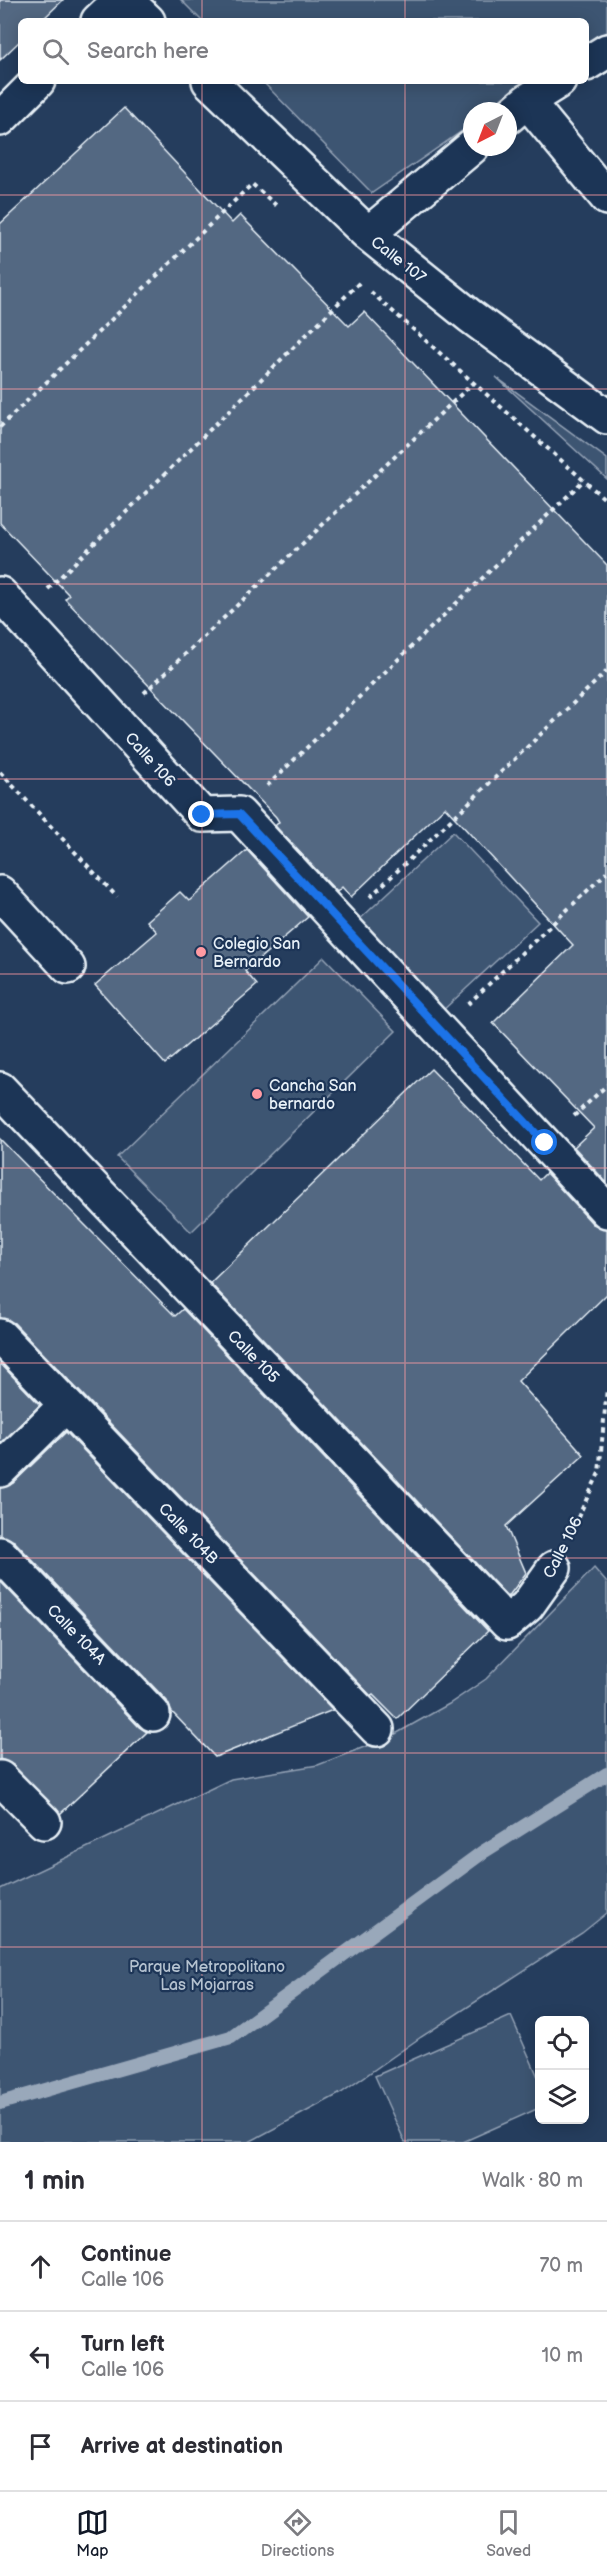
<!DOCTYPE html>
<html lang="en">
<head>
<meta charset="utf-8">
<style>
  :root { --surface:#fff; --page:#f2f2f3; --text:#2b2b33; --muted:#7c7c81; --line:#e1e1e2; --accent:#111827 }
  body { margin:0; font-family:"Balsamiq Sans",sans-serif; background:var(--page); color:var(--text) }
  .controls { position:absolute; right:18px; bottom:18px; display:grid; overflow:hidden; border-radius:9px; box-shadow:0 3px 15px #0003 }
  .controls button { width:54px; height:54px; display:grid; place-items:center; padding:0; border:0; border-bottom:2px solid var(--line); background:var(--surface); color:var(--text); font:30px sans-serif }
  .compass { position:absolute; left:463px; top:102px; width:54px; height:54px; border-radius:50%; background:var(--surface); box-shadow:0 3px 15px #0003; rotate:222deg }
  .stop { position:absolute; width:18px; height:18px; margin:-14px; border:4px solid #1a73e8; border-radius:50%; background:#fff }
  .stop.end { background:#1a73e8; border-color:#fff; box-shadow:0 2px 6px #0008 }
  .list { margin:0; padding:0; list-style:none }
  h2 { display:flex; justify-content:space-between; align-items:center; height:78px; margin:0; padding:0 24px; font-size:26px }
  h2 small { font-size:20px; font-weight:400; color:var(--muted) }
  .list li { display:grid; grid-template-columns:39px 1fr auto; gap:18px; align-items:center; box-sizing:border-box; height:90px; padding:0 24px; border-top:2px solid var(--line) }
  .list b { display:block; font-size:22px; white-space:nowrap }
  .list p { margin:0; font-size:20px; white-space:nowrap; color:var(--muted) }
  .list em { font-size:20px; font-style:normal; color:var(--muted) }
  .icon { flex:none; width:33px; height:33px; fill:none; stroke:currentColor; stroke-width:2; stroke-linecap:round; stroke-linejoin:round }
  .map { position:relative; flex:none; width:607px; height:2142px; overflow:hidden }
  .search { position:absolute; background:var(--surface); box-shadow:0 3px 15px #0003; left:18px; right:18px; top:18px; height:66px; display:flex; align-items:center; gap:15px; box-sizing:border-box; padding:0 21px; border-radius:9px; color:var(--muted); font-size:22px }
  .sheet { height:348px; background:var(--surface) }
  nav { display:flex; justify-content:space-around; align-items:center; box-sizing:border-box; height:84px; border-top:2px solid var(--line); background:var(--surface); font-size:16px; color:var(--muted) }
  nav a { display:grid; justify-items:center; gap:3px }
  nav .on { color:var(--accent) }
  .map>svg:first-child { display:block }
</style>
</head>
<body>
<div class="map">
<svg width="607" height="2142" viewBox="0 0 607 2142">
  <rect width="100%" height="100%" fill="#253d5d"/>
  <filter id="ink" filterUnits="userSpaceOnUse"><feTurbulence type="fractalNoise" baseFrequency=".0167" numOctaves="2"/><feDisplacementMap in="SourceGraphic" scale="12" xChannelSelector="R" yChannelSelector="G"/><feConvolveMatrix kernelMatrix="1 2 1 2 8 2 1 2 1" color-interpolation-filters="sRGB"/></filter>
  <g filter="url(#ink)">
    <path fill="#3e5472" stroke="#93a2b5" stroke-width="1.5" d="M181,0h426v32l-21,14v-25h-384z
      M262,81h273l-44,30h-19v13l-100,69z
      M496,377l111,82v20z
      M453,832l85,90 -98,91 -82,-92z
      M324,957l72,74 -205,201 -74,-75z
      M594,1568l13,15v330l-25,20 -161,104 -80,56 -92,49h-249v-253l231,-110 87,-14 72,-28 59,-33 37,-25z
      M511,2016l28,63v29l-76,34h-58l-30,-66z"/>
    <g fill="none" stroke-linecap="round" stroke-linejoin="round">
      <path stroke="#99a8ba" stroke-width="14" d="M0,2103l231,-66 252,-185 124,-78"/>
    </g>
    <path fill="#536782" stroke="#e8f1f8" stroke-width="1.5" d="M0,0h63l-22,21h-20v19l-21,20z
      M124,108l108,115 8,-8 109,111 15,-14 243,253v618l-33,-36 20,-19 -101,-105 80,-78 -128,-138 -94,90 -9,-10 -5,5 -62,-66 4,-4 -3,-5 -211,-218 4,-4 -69,-72v-299z
      M247,850l61,67 -63,54 12,14 -92,79 -70,-79 62,-53 -10,-11 33,-29 9,9z
      M431,1069l108,111 7,-7 47,51 14,5v65l-89,87 66,74 -78,71 20,47 -18,24 -298,-314z
      M0,1139l175,177 8,-7 305,322 -91,88 -24,-24 -2,1 -357,-373 -14,-5z
      M0,1363l40,42 -40,39z
      M66,1432l267,278 -118,47 -44,-46 -4,-10 -153,-160 -14,-5v-48l13,-5z
      M0,1581l139,146 8,5 -87,82 -47,-49 -13,-6z"/>
    <g fill="none" stroke-linecap="round" stroke-linejoin="round">
      <defs>
        <path id="minor" d="M126,0l22,21
          M98,21l22,-21
          M586,64l21,-13
          M209,81l159,153 102,82 137,101
          M527,101l80,97
          M508,117l19,-16 32,-20
          M0,119l38,-38
          M368,234l104,-87
          M0,594l202,221 37,-1 368,397
          M0,893l68,74
          M0,1089l507,534 20,-17 27,-38
          M0,1336l377,393
          M0,1470l66,-65
          M0,1554l153,160
          M0,1778l44,44"/>
      </defs>
      <use href="#minor" stroke="#e8f1f8" stroke-width="38"/>
      <path stroke="#e8f1f8" stroke-width="4" stroke-dasharray="4.5 4.5" stroke-linecap="butt" d="M371,292l236,209
        M0,427l252,-243 25,22
        M48,589l312,-307
        M144,693l328,-309
        M0,772l117,125
        M267,786l317,-306
        M370,897l237,-226
        M468,1004l139,-132
        M574,1116l33,-31
        M570,1534l29,-61 8,-85"/>
      <use href="#minor" stroke="#1d3557" stroke-width="33"/>
    </g>
  </g>
  <g fill="none" stroke-linecap="round" stroke-linejoin="round" filter="url(#ink)">
    <path stroke="#1a73e8" stroke-width="8" d="M202,815l37,-1 306,329"/>
  </g>
  <path fill="none" stroke="#ff9aa2" stroke-width="1.5" stroke-opacity="0.55" d="M202,0v21M405,0v21M202,81v2061M405,81v2061M0,195h607M0,389h607M0,584h607M0,779h607M0,974h607M0,1168h607M0,1363h607M0,1558h607M0,1753h607M0,1947h607"/>
  <g fill="#ff9aa2" stroke="#1d3557" stroke-width="2">
    <circle cx="201" cy="952" r="6"/>
    <circle cx="257" cy="1094" r="6"/>
  </g>
  <g text-anchor="middle" stroke-width="4.5" stroke-linejoin="round" paint-order="stroke">
    <g font-size="16" fill="#e8f1f8" stroke="#1d3557">
      <text transform="translate(399 259) rotate(38)" y="6">Calle 107</text>
      <text transform="translate(151 759) rotate(48)" y="6">Calle 106</text>
      <text transform="translate(254 1356) rotate(46)" y="6">Calle 105</text>
      <text transform="translate(189 1533) rotate(46)" y="6">Calle 104B</text>
      <text transform="translate(562 1547) rotate(-63)" y="6">Calle 106</text>
      <text transform="translate(77 1634) rotate(46)" y="6">Calle 104A</text>
    </g>
    <g font-size="16" fill="#e8f1f8" stroke="#1d3557" text-anchor="start">
      <text x="213" y="949">Colegio San<tspan x="213" dy="18">Bernardo</tspan></text>
      <text x="269" y="1091">Cancha San<tspan x="269" dy="18">bernardo</tspan></text>
    </g>
    <g font-size="16" fill="#b5c2d0" stroke="#1d3557">
      <text x="207" y="1972">Parque Metropolitano<tspan x="207" dy="18">Las Mojarras</tspan></text>
    </g>
  </g>
</svg>
<div class="controls">
<button><svg class="icon" aria-label="locate" viewBox="0 0 24 24"><circle cx="12" cy="12" r="6"/><path d="M12 2v4M12 18v4M2 12h4M18 12h4"/></svg></button>
<button><svg class="icon" aria-label="layers" viewBox="0 0 24 24"><path d="M12 4l9 5-9 5-9-5zM3 14l9 5 9-5"/></svg></button>
</div>
<svg class="compass" viewBox="-18 -18 36 36"><path d="M0-13l5 13h-10z" fill="#e53935"/><path d="M0 13l5-13h-10z" fill="#7c7c81"/></svg>
<div class="stop" style="left:545px;top:1143px"></div>
<div class="stop end" style="left:202px;top:815px"></div>
<div class="search"><svg class="icon" aria-label="search" viewBox="0 0 24 24"><circle cx="10" cy="10" r="6"/><path d="M15 15l6 6"/></svg>Search here</div>
</div>
<section class="sheet">
<h2>1 min<small>Walk · 80 m</small></h2>
<ul class="list">
<li><svg class="icon" aria-label="ahead" viewBox="0 0 24 24"><path d="M12 20V5M6 11l6-6 6 6"/></svg><div><b>Continue</b><p>Calle 106</p></div><em>70 m</em></li>
<li><svg class="icon" aria-label="left" viewBox="0 0 24 24"><path d="M17 20v-9H6M10 6l-5 5 5 5"/></svg><div><b>Turn left</b><p>Calle 106</p></div><em>10 m</em></li>
<li><svg class="icon" aria-label="arrive" viewBox="0 0 24 24"><path d="M6 21V4h12l-3 4 3 4H6"/></svg><div><b>Arrive at destination</b></div></li>
</ul>
</section>
<nav>
<a class="on"><svg class="icon" aria-label="map" viewBox="0 0 24 24"><path d="M3 6l6-2 6 2 6-2v14l-6 2-6-2-6 2zM9 4v14M15 6v14"/></svg>Map</a>
<a><svg class="icon" aria-label="directions" viewBox="0 0 24 24"><path d="M12 3l9 9-9 9-9-9zM9 14v-3h6M13 9l2 2-2 2"/></svg>Directions</a>
<a><svg class="icon" aria-label="saved" viewBox="0 0 24 24"><path d="M7 4h10v16l-5-4-5 4z"/></svg>Saved</a>
</nav>
</body>
</html>
